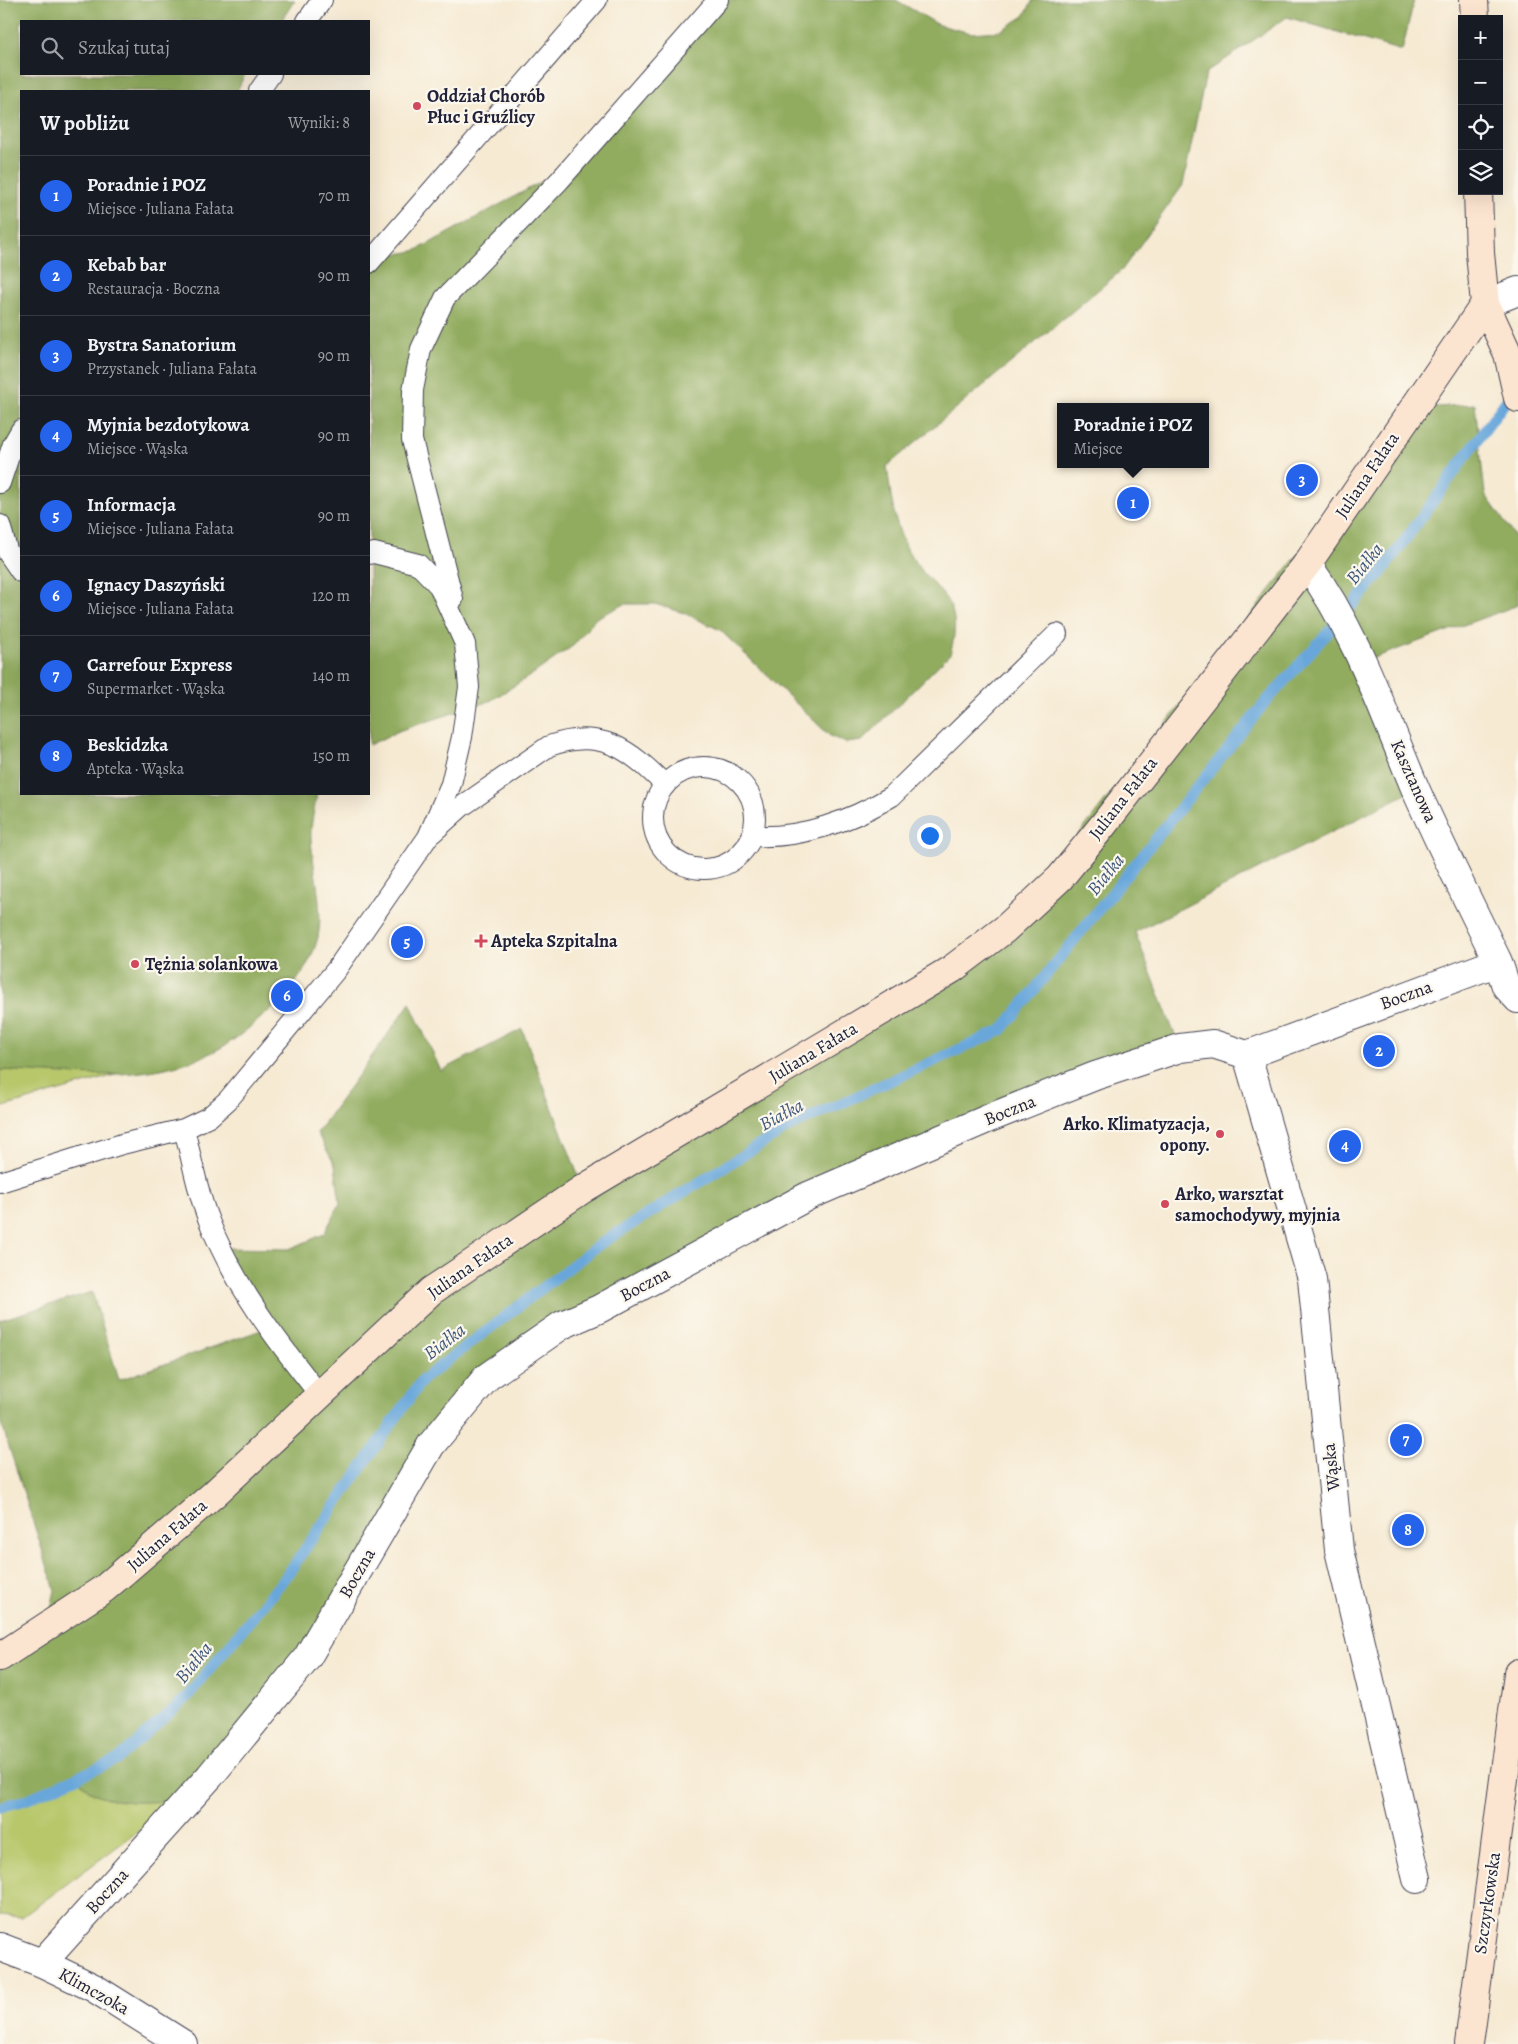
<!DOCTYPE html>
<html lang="pl">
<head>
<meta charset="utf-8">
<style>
  :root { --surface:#171b24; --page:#20242c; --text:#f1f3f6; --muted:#9ea1a6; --line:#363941; --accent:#2563eb }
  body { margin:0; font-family:Alegreya,serif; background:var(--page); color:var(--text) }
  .controls { position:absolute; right:15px; top:15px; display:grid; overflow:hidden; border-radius:0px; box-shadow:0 5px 20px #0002 }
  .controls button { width:45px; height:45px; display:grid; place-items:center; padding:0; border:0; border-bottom:1px solid var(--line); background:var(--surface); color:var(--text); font:25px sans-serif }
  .you { position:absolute; left:929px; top:835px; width:18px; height:18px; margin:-12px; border:4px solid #fff; border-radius:50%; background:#1a73e8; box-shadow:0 0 0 8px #1a73e833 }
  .badge { display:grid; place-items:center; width:32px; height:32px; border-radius:50%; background:var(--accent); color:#fff; font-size:16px; font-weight:700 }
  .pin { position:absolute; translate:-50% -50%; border:2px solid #fff; box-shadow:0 1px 5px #0006 }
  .popup { position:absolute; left:1057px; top:403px; width:152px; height:65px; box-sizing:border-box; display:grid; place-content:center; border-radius:0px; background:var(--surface); filter:drop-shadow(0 1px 4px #0005); font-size:16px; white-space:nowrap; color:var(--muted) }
  .popup b { font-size:19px; color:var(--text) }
  .popup::after { content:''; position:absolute; left:50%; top:100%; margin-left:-10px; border:10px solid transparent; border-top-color:var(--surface) }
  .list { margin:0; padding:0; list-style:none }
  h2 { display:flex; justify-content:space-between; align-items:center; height:65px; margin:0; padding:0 20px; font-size:21px }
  h2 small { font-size:16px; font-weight:400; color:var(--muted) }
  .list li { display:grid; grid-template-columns:32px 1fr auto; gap:15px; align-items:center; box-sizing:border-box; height:80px; padding:0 20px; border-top:1px solid var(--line) }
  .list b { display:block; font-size:19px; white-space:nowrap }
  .list p { margin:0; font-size:16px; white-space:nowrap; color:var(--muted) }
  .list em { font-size:16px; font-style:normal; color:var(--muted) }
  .icon { flex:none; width:28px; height:28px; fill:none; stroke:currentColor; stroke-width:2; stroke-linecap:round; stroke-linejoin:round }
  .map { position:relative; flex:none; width:1518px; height:2044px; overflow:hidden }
  .search { position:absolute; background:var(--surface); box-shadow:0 5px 20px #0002; left:20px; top:20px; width:350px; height:55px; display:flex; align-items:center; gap:12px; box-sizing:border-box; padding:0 18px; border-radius:0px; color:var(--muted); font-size:19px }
  .panel { position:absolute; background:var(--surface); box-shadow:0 5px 20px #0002; left:20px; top:90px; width:350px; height:705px; border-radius:0px }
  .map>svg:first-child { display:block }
</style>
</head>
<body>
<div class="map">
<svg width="1518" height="2044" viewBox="0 0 1518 2044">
  <rect width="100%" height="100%" fill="#fbf7ec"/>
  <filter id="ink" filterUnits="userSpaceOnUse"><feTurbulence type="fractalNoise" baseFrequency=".02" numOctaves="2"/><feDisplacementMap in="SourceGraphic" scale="10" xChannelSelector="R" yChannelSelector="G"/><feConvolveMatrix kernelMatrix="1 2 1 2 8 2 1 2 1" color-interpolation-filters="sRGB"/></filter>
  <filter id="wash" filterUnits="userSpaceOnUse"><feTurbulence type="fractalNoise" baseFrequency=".0096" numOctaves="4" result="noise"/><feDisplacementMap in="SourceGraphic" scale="20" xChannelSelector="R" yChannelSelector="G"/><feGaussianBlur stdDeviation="1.12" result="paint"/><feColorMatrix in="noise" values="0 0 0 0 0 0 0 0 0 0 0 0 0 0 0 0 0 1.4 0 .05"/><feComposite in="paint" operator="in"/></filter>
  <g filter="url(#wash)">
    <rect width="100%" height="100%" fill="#f6ead3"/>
    <path fill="#b7c76a" stroke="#6c7452" d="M0,1070l115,5 -115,33z
      M77,1777l12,14 85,9 -26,24 -126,93 -22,-2v-108l26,-7z"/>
    <path fill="#91ac5e" stroke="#5a674c" d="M0,0h295l-14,21h-260v53h224l-8,17h-216v703h296c-2,14 -7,30 -6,45 2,31 13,67 7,98 -7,29 -26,52 -47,72 -17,15 -37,33 -58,43 -66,32 -143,22 -213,18z
      M719,0h177l43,25 32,8 29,-2 24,-15 9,-16h381l-12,51 -115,-34 -81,56 -23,112 -61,85 -235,196c4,30 7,62 23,88 23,39 57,43 40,100l-88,87 -16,2 -16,-7 -110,-106 -36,-17 -29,-9h-30l-29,14 -22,27 -41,29 -43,27 -89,29 -32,15v-505c17,15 26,16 48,10l133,-73z
      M1475,404l10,90 33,47v64l-155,57 53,127 -281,143 45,116 -372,148 -321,181 -180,281 -133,142c-26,3 -59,5 -84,-9 -5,-3 -9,-10 -13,-14l-51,23 -26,7v-150l47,-30 8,-37 -55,-171v-99l92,-28 27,88 148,-52 -46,-80 68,1 35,-15 16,-31 -5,-38 -18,-32 93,-130 31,68 81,-42 61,159 422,-259 407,-520z"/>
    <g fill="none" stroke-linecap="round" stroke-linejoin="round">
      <path stroke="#69a7db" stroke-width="11" d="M0,1807l26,-7 92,-41 68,-61 99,-120 137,-198 178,-136 187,-116 215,-98 261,-325 118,-132 133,-183"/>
    </g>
  </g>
  <g filter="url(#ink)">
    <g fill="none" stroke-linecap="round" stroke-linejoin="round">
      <defs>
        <path id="lane" d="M307,21l15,-21
          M259,91l12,-17
          M369,263l228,-263
          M0,483l13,-39 8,-14
          M0,525l8,28 13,19
          M453,599l-41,-159 1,-50 8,-41 24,-51 114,-117 159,-181
          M653 818a51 51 0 1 1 102 0a51 51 0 1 1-102 0Z
          M432,833l29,-26 88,-61c52,-19 80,3 116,39
          M752,836c49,3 99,-15 140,-40l165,-162
          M0,1182l122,-38 62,-15
          M319,1394c-42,-53 -85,-109 -110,-173 -12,-29 -17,-62 -25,-92l25,-12 19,-17 108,-130 92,-133 23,-53 11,-47 7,-50 -4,-43 -26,-58 -21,-22 -44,-11 -5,1"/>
        <path id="street" d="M1485,304l33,-13
          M1307,564c50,69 75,146 108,224 26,59 55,116 83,174l8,24 12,13
          M1247,1055l65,224 27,271 78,329
          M0,1947l42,16 52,25 89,56
          M42,1963l168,-187 97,-118 124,-213 56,-68 75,-52 37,-16 209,-113 184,-79 103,-41 85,-28 33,-4 34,11 251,-93"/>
        <path id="secondary" d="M1474,0l1,19
          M1478,191l2,62 5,51 23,50 10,44
          M0,1657l105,-69 109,-94 217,-203 152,-102 369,-220 53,-40 55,-51 44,-54 203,-260 178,-260
          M1469,2044l49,-371"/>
      </defs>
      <use href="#lane" stroke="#424052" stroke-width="22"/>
      <use href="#street" stroke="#424052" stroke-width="30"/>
      <use href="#secondary" stroke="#424052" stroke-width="30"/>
      <use href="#lane" stroke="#fff" stroke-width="20"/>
      <use href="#street" stroke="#fff" stroke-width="28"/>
      <use href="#secondary" stroke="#fce5d0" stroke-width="28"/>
    </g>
  </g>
  <g fill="#d1495b" stroke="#fbf7ec" stroke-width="2">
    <circle cx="417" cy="106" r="5"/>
    <path d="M478.5 933.5h5v5h5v5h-5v5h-5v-5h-5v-5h5z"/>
    <circle cx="135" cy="964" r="5"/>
    <circle cx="1220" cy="1134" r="5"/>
    <circle cx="1165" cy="1204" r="5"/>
  </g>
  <g text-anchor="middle" stroke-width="4.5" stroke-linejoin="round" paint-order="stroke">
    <g font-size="18" font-weight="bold" fill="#22223b" stroke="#fbf7ec" text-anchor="start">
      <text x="427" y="102">Oddział Chorób<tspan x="427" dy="21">Płuc i Gruźlicy</tspan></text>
      <text x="491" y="947">Apteka Szpitalna</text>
      <text x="145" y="970">Tężnia solankowa</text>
      <text x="1210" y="1130" text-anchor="end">Arko. Klimatyzacja,<tspan x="1210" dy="21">opony.</tspan></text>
      <text x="1175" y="1200">Arko, warsztat<tspan x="1175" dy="21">samochodywy, myjnia</tspan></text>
    </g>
    <g font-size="18" fill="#22223b" stroke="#fbf7ec">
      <text transform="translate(1367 475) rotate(-56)" y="6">Juliana Fałata</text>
      <text transform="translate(1414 781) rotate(66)" y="6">Kasztanowa</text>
      <text transform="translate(1123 798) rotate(-52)" y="6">Juliana Fałata</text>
      <text transform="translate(1406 995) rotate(-20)" y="6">Boczna</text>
      <text transform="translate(813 1052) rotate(-31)" y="6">Juliana Fałata</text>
      <text transform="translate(1010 1110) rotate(-22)" y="6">Boczna</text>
      <text transform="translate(470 1266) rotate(-35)" y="6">Juliana Fałata</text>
      <text transform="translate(645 1284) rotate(-28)" y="6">Boczna</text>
      <text transform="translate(1331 1467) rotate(-96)" y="6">Wąska</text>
      <text transform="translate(167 1535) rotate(-41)" y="6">Juliana Fałata</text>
      <text transform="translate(357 1573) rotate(-60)" y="6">Boczna</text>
      <text transform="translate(107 1891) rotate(-48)" y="6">Boczna</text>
      <text transform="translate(1487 1903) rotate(-82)" y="6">Szczyrkowska</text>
      <text transform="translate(94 1991) rotate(29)" y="6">Klimczoka</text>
    </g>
    <g font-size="19" font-style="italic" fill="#3e577b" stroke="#fbf7ec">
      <text transform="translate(1364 563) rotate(-51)" y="7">Białka</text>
      <text transform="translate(1105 874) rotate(-51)" y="7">Białka</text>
      <text transform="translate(781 1114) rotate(-28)" y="7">Białka</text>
      <text transform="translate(444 1341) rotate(-37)" y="7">Białka</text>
      <text transform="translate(193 1662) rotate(-51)" y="7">Białka</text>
    </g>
  </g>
</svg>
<div class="controls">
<button>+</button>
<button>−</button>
<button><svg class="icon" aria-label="locate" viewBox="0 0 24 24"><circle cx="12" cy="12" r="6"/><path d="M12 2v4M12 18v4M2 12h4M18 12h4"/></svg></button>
<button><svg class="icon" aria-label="layers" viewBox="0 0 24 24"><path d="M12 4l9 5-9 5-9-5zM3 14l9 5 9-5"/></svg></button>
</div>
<div class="you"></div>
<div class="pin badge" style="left:1133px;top:503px">1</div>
<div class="popup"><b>Poradnie i POZ</b>Miejsce</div>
<div class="pin badge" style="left:1379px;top:1051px">2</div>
<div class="pin badge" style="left:1302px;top:480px">3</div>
<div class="pin badge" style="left:1345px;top:1146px">4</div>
<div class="pin badge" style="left:407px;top:942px">5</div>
<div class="pin badge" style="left:287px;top:996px">6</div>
<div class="pin badge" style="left:1406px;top:1440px">7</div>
<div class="pin badge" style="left:1408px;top:1530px">8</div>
<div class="search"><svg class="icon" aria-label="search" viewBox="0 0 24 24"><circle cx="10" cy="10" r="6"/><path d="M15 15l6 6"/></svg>Szukaj tutaj</div>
<section class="panel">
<h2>W pobliżu<small>Wyniki: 8</small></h2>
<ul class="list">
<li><span class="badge">1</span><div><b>Poradnie i POZ</b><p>Miejsce · Juliana Fałata</p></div><em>70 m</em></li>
<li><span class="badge">2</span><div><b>Kebab bar</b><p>Restauracja · Boczna</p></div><em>90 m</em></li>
<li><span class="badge">3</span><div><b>Bystra Sanatorium</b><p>Przystanek · Juliana Fałata</p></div><em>90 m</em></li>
<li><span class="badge">4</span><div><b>Myjnia bezdotykowa</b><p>Miejsce · Wąska</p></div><em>90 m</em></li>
<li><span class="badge">5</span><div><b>Informacja</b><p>Miejsce · Juliana Fałata</p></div><em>90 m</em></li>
<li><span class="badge">6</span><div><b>Ignacy Daszyński</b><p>Miejsce · Juliana Fałata</p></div><em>120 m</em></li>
<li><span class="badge">7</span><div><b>Carrefour Express</b><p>Supermarket · Wąska</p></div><em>140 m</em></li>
<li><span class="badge">8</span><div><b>Beskidzka</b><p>Apteka · Wąska</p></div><em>150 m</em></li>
</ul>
</section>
</div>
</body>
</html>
